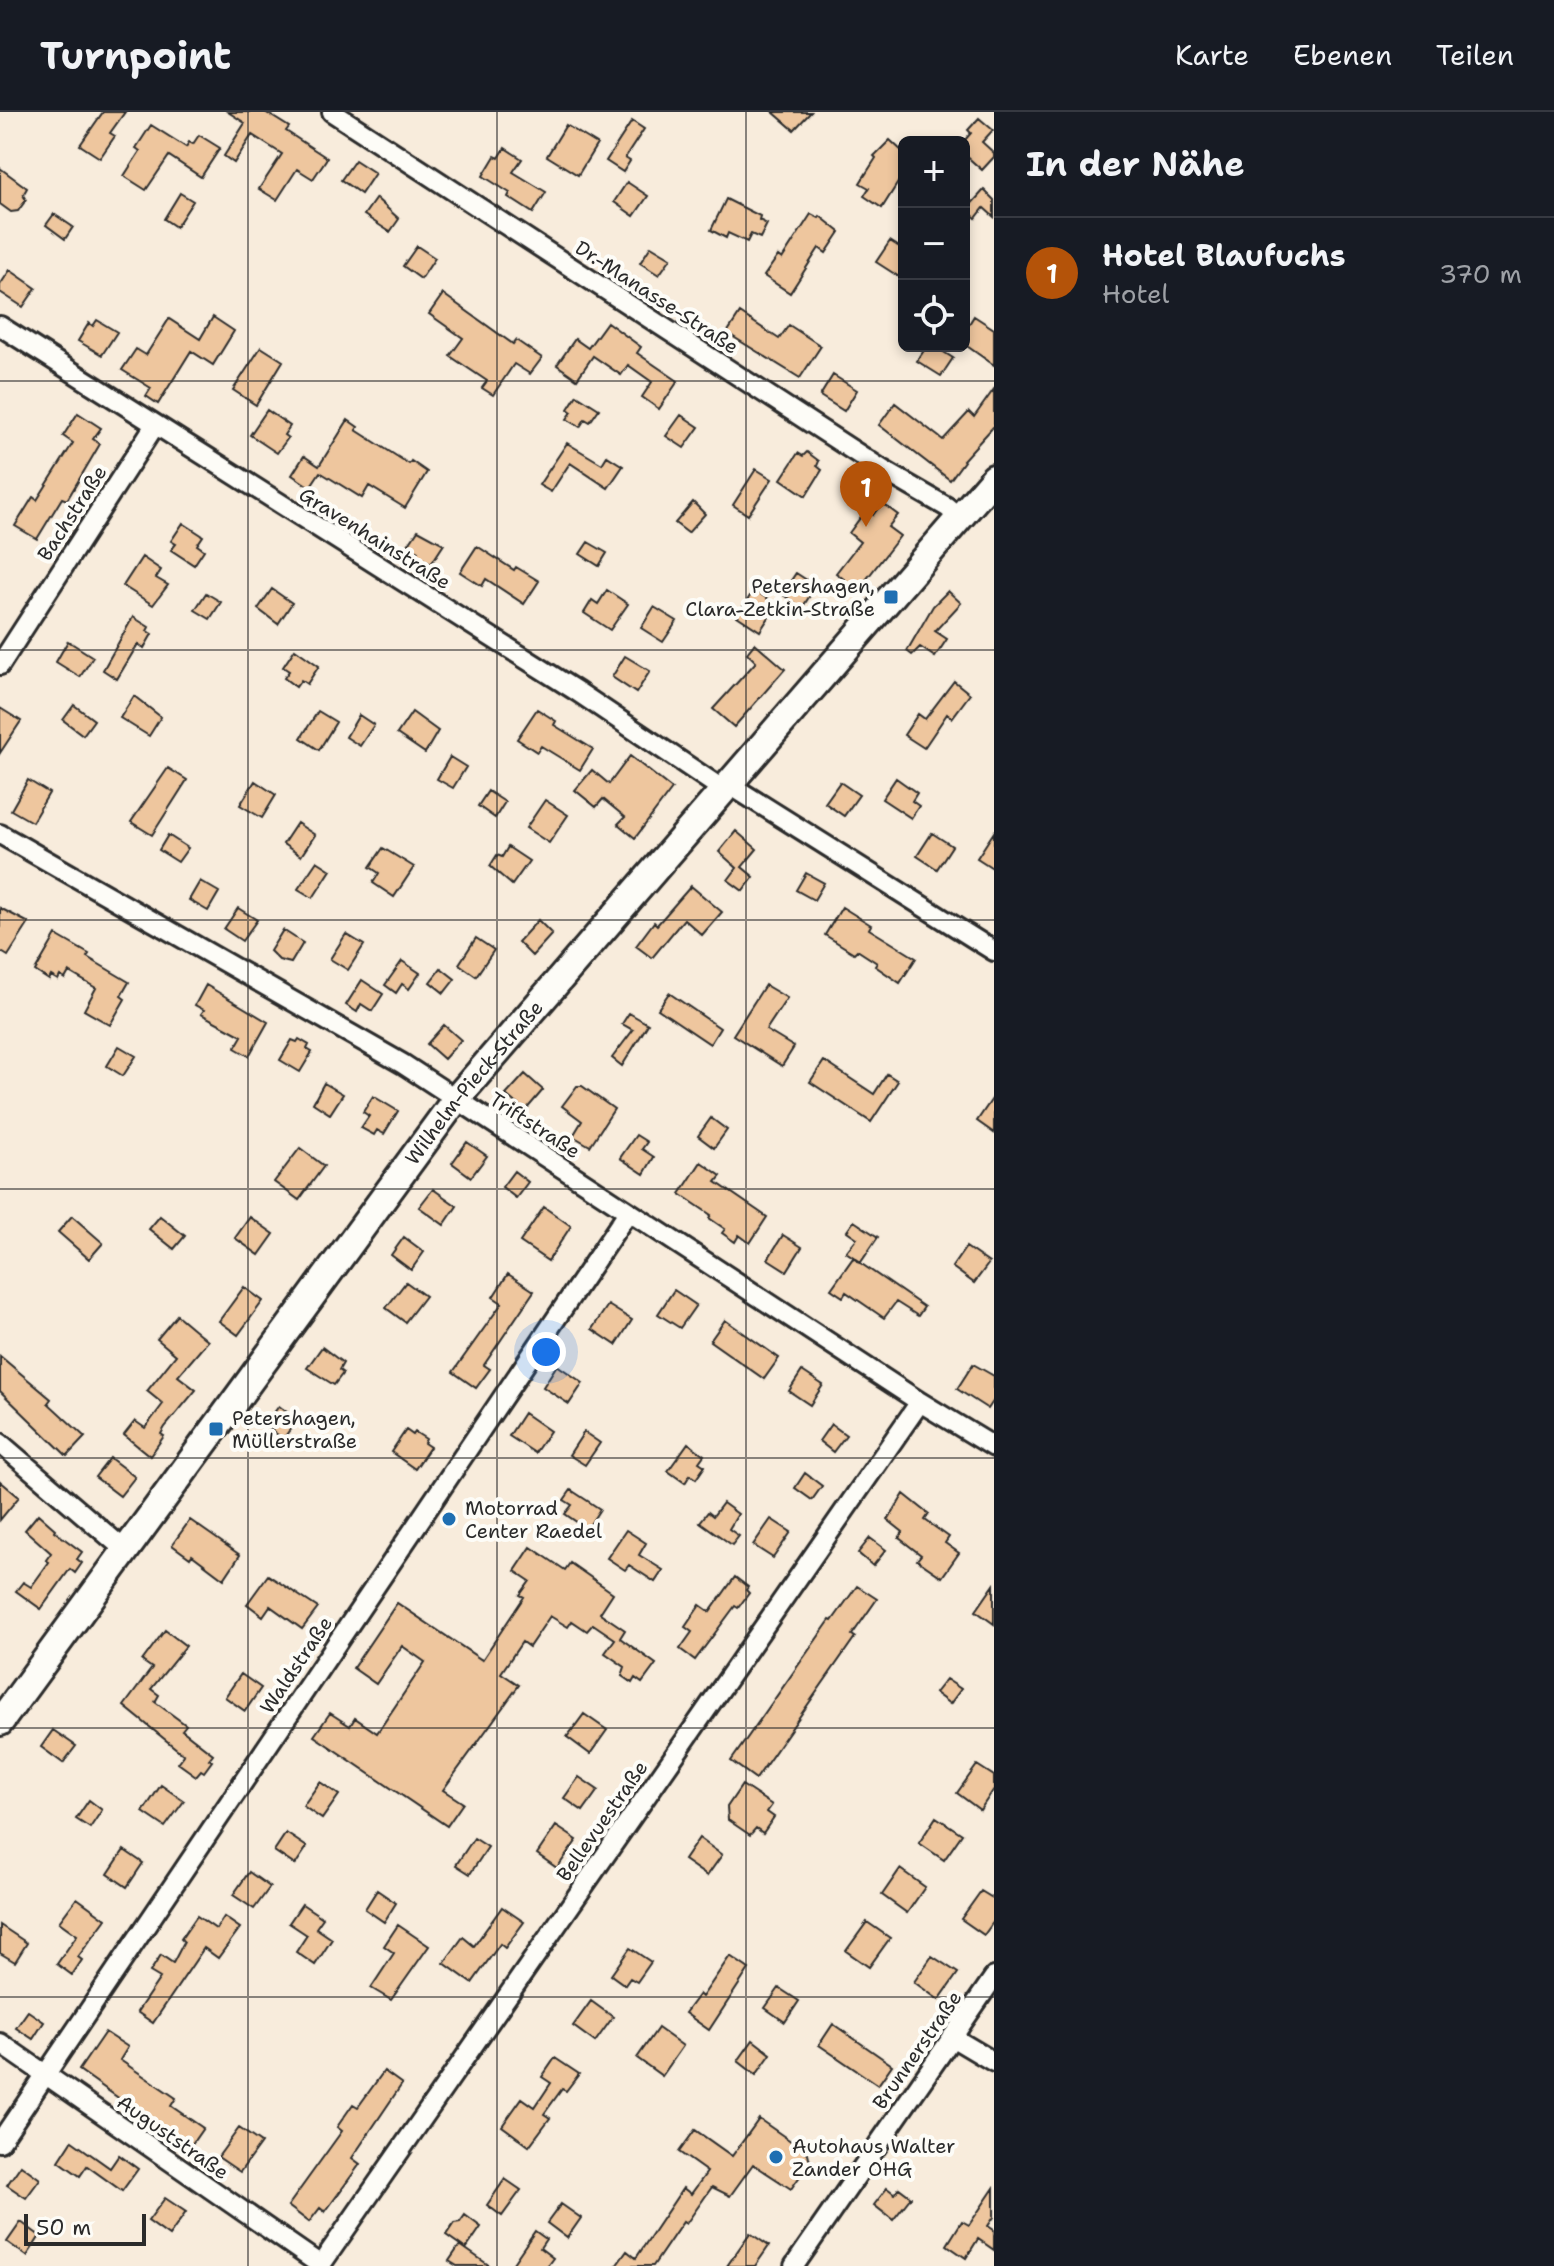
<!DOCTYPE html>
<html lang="de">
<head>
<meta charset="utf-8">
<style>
  :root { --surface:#171b24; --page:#20242c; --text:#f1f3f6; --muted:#9ea1a6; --line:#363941; --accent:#b45309 }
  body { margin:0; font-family:"Shantell Sans",sans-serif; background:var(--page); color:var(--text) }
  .controls { position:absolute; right:24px; top:24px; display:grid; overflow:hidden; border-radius:12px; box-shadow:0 4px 12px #0003 }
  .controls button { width:72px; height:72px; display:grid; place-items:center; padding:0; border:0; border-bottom:2px solid var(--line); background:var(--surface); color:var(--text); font:40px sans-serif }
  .scale { position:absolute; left:24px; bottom:20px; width:122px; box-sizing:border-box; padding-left:8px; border:4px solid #2b2b2b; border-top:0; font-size:22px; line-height:28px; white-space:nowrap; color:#2b2b2b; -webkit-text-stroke:6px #fdfcf7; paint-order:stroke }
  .you { position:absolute; left:546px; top:1240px; width:28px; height:28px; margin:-20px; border:6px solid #fff; border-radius:50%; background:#1a73e8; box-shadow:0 0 0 12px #1a73e833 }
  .badge { display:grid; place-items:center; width:52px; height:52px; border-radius:50%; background:var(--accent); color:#fff; font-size:26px; font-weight:700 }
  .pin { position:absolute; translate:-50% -66px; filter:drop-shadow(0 2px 4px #0008) }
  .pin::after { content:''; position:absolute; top:42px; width:28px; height:24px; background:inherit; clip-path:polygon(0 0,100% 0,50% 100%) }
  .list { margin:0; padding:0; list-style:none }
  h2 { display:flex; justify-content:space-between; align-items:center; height:104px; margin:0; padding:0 32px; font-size:34px }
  h2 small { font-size:26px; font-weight:400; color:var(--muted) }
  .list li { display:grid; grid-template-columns:52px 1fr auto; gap:24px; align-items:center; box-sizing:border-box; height:112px; padding:0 32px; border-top:2px solid var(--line) }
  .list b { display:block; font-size:30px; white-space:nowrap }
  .list p { margin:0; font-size:26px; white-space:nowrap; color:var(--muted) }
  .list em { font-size:26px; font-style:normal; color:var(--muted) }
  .icon { flex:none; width:44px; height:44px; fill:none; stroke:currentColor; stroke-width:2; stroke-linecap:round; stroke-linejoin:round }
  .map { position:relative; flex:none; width:994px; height:2154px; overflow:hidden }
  header { display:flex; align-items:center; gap:48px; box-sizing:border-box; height:112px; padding:0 40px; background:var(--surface); border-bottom:2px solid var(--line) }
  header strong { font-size:38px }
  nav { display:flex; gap:44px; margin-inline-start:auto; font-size:28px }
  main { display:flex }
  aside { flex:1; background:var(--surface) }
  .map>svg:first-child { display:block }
</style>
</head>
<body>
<header>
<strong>Turnpoint</strong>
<nav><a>Karte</a><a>Ebenen</a><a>Teilen</a></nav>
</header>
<main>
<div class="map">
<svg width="994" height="2154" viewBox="0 0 994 2154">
  <rect width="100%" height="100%" fill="#f8ecdc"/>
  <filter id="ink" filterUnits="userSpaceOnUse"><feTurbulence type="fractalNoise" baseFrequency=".0125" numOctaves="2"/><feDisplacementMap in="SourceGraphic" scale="16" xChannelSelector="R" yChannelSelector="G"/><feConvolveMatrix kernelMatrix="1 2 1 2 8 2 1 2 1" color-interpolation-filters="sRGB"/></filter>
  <g filter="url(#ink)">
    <path fill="#eec69e" stroke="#2b2b2b" stroke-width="2" d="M103,0h22l-15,21 5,3 -15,22 -20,-13z
      M228,0h37l24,15 -3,4 41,27 -14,21 -16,-10 -20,31 -18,-11 23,-35 -30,-19 -18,28 -10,-7 21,-33z
      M773,0h38l-17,18z
      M979,6l14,12 -11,12 12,11v4l-12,13 -18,-16v-13l7,-8 -3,-3z
      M632,9l12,8 -19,29 5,3 -7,11 -17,-11z
      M151,13l35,22 3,-5 4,2 6,-9 21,13 -19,29 -32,-21 -23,34 -22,-14 16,-25 -4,-3z
      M566,13l31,19 -19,31 -31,-19z
      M890,28l14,13v20l-22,35 -18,-12 5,-8 -9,-5 16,-25 -2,-2z
      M505,36l17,11 -9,13 33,20 -13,21 -25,-16 2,-4 -27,-17 12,-20 4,2z
      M355,48l20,13 -14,21 -20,-14z
      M0,56l27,20 -4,7 3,5 -8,11 -7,1 -11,-8z
      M627,70l21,14 -14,20 -20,-14z
      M984,78l10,10v17l-10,-9 -8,10 -10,-8z
      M180,81l13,8 -17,26 -12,-8z
      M376,86l23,21 -9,13 -26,-17z
      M726,87l34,17 -1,4 8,4 -7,14 -9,-4 -4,8 -19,-9 -2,5 -15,-8z
      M54,102l19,13 -8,12 -19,-14z
      M811,102l8,4 1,-2 20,16 -14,21 -7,-5 -29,45 -26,-17 14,-20 4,3z
      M890,129l14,9v30l-28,-18z
      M417,134l18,12 -14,21 -18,-13z
      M651,134l20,12 -12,17 -19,-12z
      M10,158l26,18 -13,19 -23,-15v-7z
      M443,182l70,50 3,-4 26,18 -12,16 -16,-10 -21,31 -11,-7 5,-7 -37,-25 13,-18 -34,-24z
      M740,201l39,26 10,-14 32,21 -21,32 -73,-45z
      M974,204l20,13v36l-30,-21v-12z
      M213,205l21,14 -21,34 -22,-14 -33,53 -12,-8 5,-8 -29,-18 14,-21 10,6 23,-36 31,20z
      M97,208l20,12 -15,23 -24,-14 11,-18 4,3z
      M607,210l34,25 -4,6 41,28 -19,28 -17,-12 10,-15 -24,-17 -7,10 -28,-19 -16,23 -20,-14 18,-26 13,9z
      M927,234h7l19,12 -12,18 -24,-15z
      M261,235l22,14 -27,44 -23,-15z
      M833,263l24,15 -13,21 -24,-15z
      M994,277v37l-31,34 1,1 -14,19 -71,-55 16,-22 48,37 26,-28 5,5z
      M577,283l22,14 -9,13 -5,-3 -5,8 -13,-8 5,-7 -4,-3z
      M267,298l23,16 -6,9 4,3 -11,15 -27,-18z
      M78,301l23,15 -8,11 7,5 -33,56 -5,-2 -25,41 -22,-13 18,-29 4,3 36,-57 -10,-7z
      M681,303l18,12 -15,21 -18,-12z
      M348,308l10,7 -2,3 53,34 2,-3 16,11 -22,36 -36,-22 -7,12 -42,-26 -10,15 -18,-12 12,-19 15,10z
      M567,331l35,21 5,-8 16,10 -15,22 -38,-25 -19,29 -12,-7z
      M807,340l12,9 -2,5 5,4 -16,26 -25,-17 17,-26 5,3z
      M756,357l16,10 -24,36 -15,-10z
      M693,390l12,12 -17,19 -13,-10z
      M882,391l16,12 -10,12 12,9 -42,54 -22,-17 24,-31 -11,-9 17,-23 7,5z
      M183,411l20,13 -6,9 7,5 -10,15 -23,-15 5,-6 -5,-3z
      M418,418l26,14 -13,20 -16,-10 3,-3 -10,-6z
      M588,430l19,11 -8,13 -19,-12z
      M477,434l37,24 2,-3 23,14 -15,23 -38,-25 -4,7 -22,-14z
      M142,445l19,13 -5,8 12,7 -15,20 -30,-19z
      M796,461l20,13 -14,22 -20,-14z
      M272,477l20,14 -14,21 -20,-15z
      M607,478l21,14 -18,26 -26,-17 8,-13 6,4z
      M754,478l23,15 -17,26 -23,-15z
      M948,479l13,12 -26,28 12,8 -12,18 -15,-10 -8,8 -5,-4 26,-45z
      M206,481l15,9 -11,17 -15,-9z
      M654,495l23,14 -14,21 -22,-14z
      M133,505l16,10 -2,4 5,3 -8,14 -6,-4 -21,35 -14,-9z
      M68,529l25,16 -13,20 -24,-15z
      M755,531l30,26 -51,58 -21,-18 43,-47 -9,-9z
      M295,537l24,17 -12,18 -6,-4 -5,7 -12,-9 5,-7 -6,-4z
      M625,544l25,15 -14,22 -24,-16z
      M954,569l16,13 -18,24 -5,-4 -23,34 -20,-13 14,-21 7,5z
      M134,584l27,21 -12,19 -29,-18z
      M74,593l20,15 -11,15 -20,-15z
      M0,596l21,13 -21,32z
      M537,597l19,12 -2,4 39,24 -13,21 -39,-24 -4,6 -20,-13z
      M318,599l18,11 -17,28 -18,-12z
      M412,600l26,19 -13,22 -28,-19z
      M359,603l15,10 -14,21 -14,-9z
      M630,644l42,33 -37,49 -17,-14 7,-7 -22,-18 -7,8 -21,-17 17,-20 17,14z
      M450,645l16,10 -13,21 -16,-9z
      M168,656l19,12 -35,55 -21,-13z
      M896,666l21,15 -5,8 7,5 -8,12 -29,-19z
      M28,668l21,13 -17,29 -21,-12z
      M255,669l21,14 -14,23 -22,-13z
      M840,670l19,13 -15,21 -19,-13z
      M488,679l17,11 -10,16 -17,-12z
      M545,688l23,15 -19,28 -23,-15z
      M297,711l18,12 -14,21 -18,-12z
      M736,719l21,18 -15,18 12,10 -11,14 -15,-11 9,-12 -18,-16z
      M994,720v37l-17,-11z
      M932,721l20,13 -15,23 -20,-13z
      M168,723l20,13 -10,14 -19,-12z
      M508,735l21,14 -17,24 -22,-19 7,-11 5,2z
      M383,736l31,19 -20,30 -21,-14 6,-10 -9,-6z
      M317,749l14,9 -18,28 -15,-9z
      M806,761l18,10 -10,17 -18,-10z
      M200,769l19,11 -11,19 -19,-11z
      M691,774l31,26 -20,23 -18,-16 -32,39 -16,-12 18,-24 3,3z
      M842,795l29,18 -2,4 47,29 -16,25 -25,-17 2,-3 -20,-13 -3,3 -29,-18z
      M0,796l29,15 -21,33 -8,-5z
      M238,796l19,12 -15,21 -18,-12z
      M538,808l14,14 -20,22 -14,-14z
      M283,818l20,13 -12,20 -12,-3 -9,-9z
      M346,822l18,11 -16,25 -18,-11z
      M56,823l33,19 -2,3 42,25 -8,14 4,3 -15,26 -26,-15 12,-22 -27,-16 -4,7 -5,-3 -2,4 -7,-4 -2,4 -14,-9z
      M476,826l18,12 -18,26 -17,-12z
      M402,849l18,12 -11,16 -7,-5 -6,9 -11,-8z
      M441,856l14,11 -11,14 -14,-11z
      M362,868l21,14 -11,17 -11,-7 -4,8 -11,-7z
      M206,873l62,37 -19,34 -14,-8 7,-12 -41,-22 3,-4 -9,-5z
      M765,873l22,13 -21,32 28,17 -12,19 -49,-31z
      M669,881l51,35 -10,16 -52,-35z
      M629,901l19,11 -26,42 -10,-8 21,-28 -11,-6z
      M444,913l17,15 -17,19 -17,-15z
      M299,927l10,6 -2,4 5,3 -12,20 -20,-12 12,-20 5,2z
      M119,934l17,10 -13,20 -16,-10z
      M824,949l50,33 13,-20 11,7 -27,41 -61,-40z
      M525,962l18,16 -18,21 -19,-16z
      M324,971l19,11 -13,20 -17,-11z
      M577,974h5l32,23 -24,37 -17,-10 9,-15 -20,-15z
      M373,984l25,15 -14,23 -7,-4 -3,5 -13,-7 8,-12 -6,-4z
      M994,984v37l-17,-12z
      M711,1006l16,12 -13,18 -16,-12z
      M636,1023l11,7 -5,7 12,8 -10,17 -24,-16z
      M467,1030l20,14 -16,21 -19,-14z
      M300,1036l24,18 -25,34 -25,-18z
      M701,1050l20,14 -5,6 51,35 -17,26 -11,-8 -4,7 -13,-9 3,-4 -16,-11 2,-3 -31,-21z
      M514,1059l14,11 -12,16 -14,-11z
      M433,1077l24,17 -13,19 -25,-18z
      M544,1095l27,19 -23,35 -28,-19z
      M72,1104l31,27 -14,16 -31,-27z
      M160,1104l25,20 -11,13 -25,-20z
      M250,1105l24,17 -15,21 -24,-17z
      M854,1109l24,16 -17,25 -15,-10 11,-14 -10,-7z
      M783,1123l19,12 -15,24 -19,-12z
      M404,1125l20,15 -13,18 -20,-15z
      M966,1135l23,16 -15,20 -22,-16z
      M853,1146l71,49 -6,9 -22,-14 -12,16 -38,-26 -3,5 -12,-8z
      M508,1162l26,17 -50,74 6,4 -14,19 -23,-16 49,-69 -9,-6z
      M406,1170l19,14 -20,26 -19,-14z
      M244,1175l19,14 -25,34 -19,-14z
      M674,1178l22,15 -16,23 -22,-14z
      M608,1193l24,15 -16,25 -24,-16z
      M177,1203l31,26 -30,35 18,14 -31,37 -4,7 3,2 -14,20 -26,-21 11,-14 10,7 18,-24 -16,-13 29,-36 -19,-16z
      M725,1208l54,38 -15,21 -54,-38z
      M322,1235l21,16 -4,7 4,3 -9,12 -27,-17z
      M0,1244l51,43 -3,4 37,34 -18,19 -67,-65z
      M973,1252l21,12v24l-6,9 -31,-20z
      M557,1253l26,18 -14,21 -26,-17z
      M802,1259l21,14 -13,20 -21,-14z
      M279,1294l18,14 -14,19 -18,-14z
      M524,1301l26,18 -15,22 -26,-17z
      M831,1312l15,11 -13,17 -14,-11z
      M406,1318l7,5 2,-3 11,7 -2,4 6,4 -15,22 -24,-17z
      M584,1320l16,11 -15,22 -16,-10z
      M688,1331l16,12 -5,7 6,4 -9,13 -6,-4 -5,8 -17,-12z
      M110,1346l25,19 -15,19 -25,-19z
      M805,1361l17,13 -10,14 -17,-12z
      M0,1369l19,16 -19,23z
      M571,1378l29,19 -13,20 -22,-15 7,-9 -8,-5z
      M904,1382l25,20 -4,6 24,17 -4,6 14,10 -17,24 -25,-17 4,-5 -22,-17 4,-6 -15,-12z
      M723,1391l15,11 -9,15 10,7 -7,9 -32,-23 8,-10 5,4z
      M38,1402l17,15 -1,2 28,21 -5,7 5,4 -7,10 -5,-4 -29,40 -25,-18 7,-9 8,5 18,-25 -3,-2 5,-7 -26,-23z
      M771,1407l20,13 -18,26 -20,-13z
      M190,1408l50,35 -16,24 -32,-24 -2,3 -18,-13z
      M626,1418l20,13 -7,12 24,15 -8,12 -26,-17 -4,5 -18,-12z
      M870,1426l16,12 -13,16 -15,-13z
      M531,1435l34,23 5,-7 43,30 -13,20 25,17 -5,8 36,26 -14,19 -7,-5 -3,5 -10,-7 3,-9 -20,-14 10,-14 -22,-15 -6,7 -15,-10 -4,6 -18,-11 -21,31 -7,-5 -21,31 18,12 -76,105 20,13 -16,23 -133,-90 16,-23 20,13 5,-8 22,15 48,-71 -23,-16 -26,38 -23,-16 44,-65 85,57 42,-63 -4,-2 10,-14 -15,-10z
      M268,1463l50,33 -16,21 -32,-23 -7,10 -16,-12z
      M735,1465l13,10 -2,3 3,3 -11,15 -3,-2 -40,54 -15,-11 12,-17 -7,-5 15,-22 10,7z
      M994,1473v39l-18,-13z
      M857,1474l20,13 -25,36 3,2 -99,142 -25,-18 99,-141 2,1z
      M165,1518l21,16 -35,43 8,6 -4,7 31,23 -4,5 31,24 -4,5 3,2 -8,11 -3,-2 -5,6 -18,-13 6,-8 -60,-49 28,-38 -10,-7z
      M241,1562l20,14 -16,23 -20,-14z
      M946,1567l15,10 -11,15 -15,-11z
      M584,1602l23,16 -17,24 -23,-17z
      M53,1618l23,16 -13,17 -22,-16z
      M977,1653l17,11v13l-14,21 -23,-17z
      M579,1665l19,13 -15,21 -19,-13z
      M320,1670l19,13 -17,24 -19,-13z
      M161,1673l23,16 -19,26 -22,-15z
      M742,1673l30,20 -5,7 7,5 -11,16 -7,-5 -6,7 -22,-15 -1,-13z
      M89,1688l13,10 -12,18 -14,-9z
      M936,1705l26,17 -18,26 -25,-17z
      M556,1714l21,14 -20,28 -20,-14z
      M286,1721l21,14 -12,18 -21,-14z
      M474,1726l14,9 -18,27 -14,-9z
      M699,1726l23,17 -15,21 -23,-16z
      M124,1738l19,13 -16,24 -19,-13z
      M900,1757l25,18 -18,26 -25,-18z
      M249,1760l21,15 -16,22 -21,-14z
      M377,1778l19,13 -12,19 -19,-13z
      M981,1779l13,8v22l-10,14 -23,-16z
      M77,1786l29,21 -28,38 4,3 -10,15 -15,-11 20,-29 -18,-13z
      M302,1792l21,14 -7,10 16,11 -17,26 -19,-13 11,-17 -18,-12z
      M502,1795l22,15 -19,26 -5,-4 -28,39 -28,-20 19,-26 11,9z
      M197,1804l19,13 8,-12 16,11 -22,30 -14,-10 -51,75 -16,-11 23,-34 -10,-6 11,-17 12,8 11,-21 -3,-3z
      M867,1810l23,16 -21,29 -23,-16z
      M0,1813l27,18 -12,19 -15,-9z
      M398,1813l31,21 -38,54 -20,-12 23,-35 -10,-7z
      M630,1836l21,14 -14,20 -7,-4 -5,7 -14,-10z
      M730,1844l19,13 -40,61 -24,-17 14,-19 3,3z
      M932,1844l26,17 -19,27 -25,-18z
      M779,1876l20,13 -14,21 -20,-14z
      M591,1889l22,16 -18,25 -22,-16z
      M28,1899l16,11 -11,17 -17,-11z
      M833,1912l59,41 -14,20 -59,-40z
      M658,1916l25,18 -21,30 -25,-18z
      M105,1920l23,15 -8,13 56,38 -5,8 32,22 -14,20 -110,-78z
      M753,1928l18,14 -15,21 -18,-14z
      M555,1946l24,16 -13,17 -4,-2 -18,25 6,4 -21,28 -27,-20 20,-28 13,9 16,-24 -9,-6z
      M384,1959l18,13 -50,74 8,6 -35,48 -5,-4 -11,14 -21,-16 54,-75 -5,-4 16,-23 5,3z
      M759,2007l49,34 2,9 -19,27 -38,-25 -23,32 -18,-9 -26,37 -3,-2 -30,44h-37l11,-15 9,7 47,-70 8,6 16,-22 -28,-20 16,-22 37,26z
      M239,2016l22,15 -21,29 -22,-15z
      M72,2029l38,27 9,-13 19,14 -16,22 -35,-25 -7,10 -21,-15z
      M21,2053l19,14 -14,19 -19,-13z
      M505,2067l16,11 -19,26 -15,-11z
      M887,2076l8,6 4,-6 12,9 -18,23 -19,-15z
      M994,2076v29l-6,9 6,4v20l-16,-11 -12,19 -19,-13 15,-24 7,4z
      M165,2086l21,14 -17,24 -21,-15z
      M561,2092l20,14 -14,20 -20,-15z
      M465,2103l16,12 -15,22 -20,-14 8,-12 6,-1z
      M21,2110l19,14 -13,20 -20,-14z
      M535,2119l11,8 -6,9 13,10 -6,8h-36z
      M750,2121l19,13 -14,20h-28z
      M460,2133l30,21h-33l-8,-5z"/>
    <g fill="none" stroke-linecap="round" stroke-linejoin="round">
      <defs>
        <path id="street" d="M332,0l551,358 64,37 13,11
          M0,214l578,366 147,99
          M0,553l155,-240
          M730,673l264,166
          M0,722l403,230 517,338 74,45
          M0,1331l126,108
          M952,1925l42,25
          M0,1931l322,223
          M0,2030l628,-930
          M320,2154l600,-864
          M794,2154l200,-289"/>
        <g id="secondary">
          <path id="s1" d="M0,1610l456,-623 538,-621"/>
        </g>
      </defs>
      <use href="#street" stroke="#2b2b2b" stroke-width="24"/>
      <use href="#secondary" stroke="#2b2b2b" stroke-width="32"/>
      <use href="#street" stroke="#fdfcf7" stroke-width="18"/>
      <use href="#secondary" stroke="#fdfcf7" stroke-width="26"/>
    </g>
  </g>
  <path fill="none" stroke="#2b2b2b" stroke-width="2" stroke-opacity="0.55" d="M248,0v2154M497,0v2154M746,0v2154M0,269h994M0,538h994M0,808h994M0,1077h994M0,1346h994M0,1616h994M0,1885h994"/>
  <g fill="#1f6fb2" stroke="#fdfcf7" stroke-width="3">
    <rect x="883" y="477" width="16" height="16" rx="4"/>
    <rect x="208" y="1309" width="16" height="16" rx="4"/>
    <circle cx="449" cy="1407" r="8"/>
    <circle cx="776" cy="2045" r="8"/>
  </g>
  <g text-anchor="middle" stroke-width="8" stroke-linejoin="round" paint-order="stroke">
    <g font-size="20" fill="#2b2b2b" stroke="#fdfcf7">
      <text transform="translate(657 185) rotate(33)" y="7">Dr.-Manasse-Straße</text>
      <text transform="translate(72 401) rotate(-57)" y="7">Bachstraße</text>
      <text transform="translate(375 426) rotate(32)" y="7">Gravenhainstraße</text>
      <text dy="7" stroke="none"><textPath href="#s1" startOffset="796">Wilhelm-Pieck-Straße</textPath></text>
      <text transform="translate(535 1013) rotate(33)" y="7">Triftstraße</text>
      <text transform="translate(296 1553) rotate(-56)" y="7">Waldstraße</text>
      <text transform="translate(602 1709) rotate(-55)" y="7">Bellevuestraße</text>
      <text transform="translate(917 1938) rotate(-55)" y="7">Brunnerstraße</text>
      <text transform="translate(173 2025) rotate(35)" y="7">Auguststraße</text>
    </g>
    <g font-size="20" fill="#2b2b2b" stroke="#fdfcf7" text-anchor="start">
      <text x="875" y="481" text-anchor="end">Petershagen,<tspan x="875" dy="23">Clara-Zetkin-Straße</tspan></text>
      <text x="232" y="1313">Petershagen,<tspan x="232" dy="23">Müllerstraße</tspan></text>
      <text x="465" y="1403">Motorrad<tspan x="465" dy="23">Center Raedel</tspan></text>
      <text x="792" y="2041">Autohaus Walter<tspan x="792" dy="23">Zander OHG</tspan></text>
    </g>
  </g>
</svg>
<div class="controls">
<button>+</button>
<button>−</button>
<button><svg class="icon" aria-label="locate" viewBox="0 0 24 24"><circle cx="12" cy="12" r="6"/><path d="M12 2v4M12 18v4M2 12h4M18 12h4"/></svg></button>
</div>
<div class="scale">50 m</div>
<div class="you"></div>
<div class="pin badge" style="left:866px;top:415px">1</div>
</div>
<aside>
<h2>In der Nähe<small></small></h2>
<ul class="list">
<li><span class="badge">1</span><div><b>Hotel Blaufuchs</b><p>Hotel</p></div><em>370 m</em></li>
</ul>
</aside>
</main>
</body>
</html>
